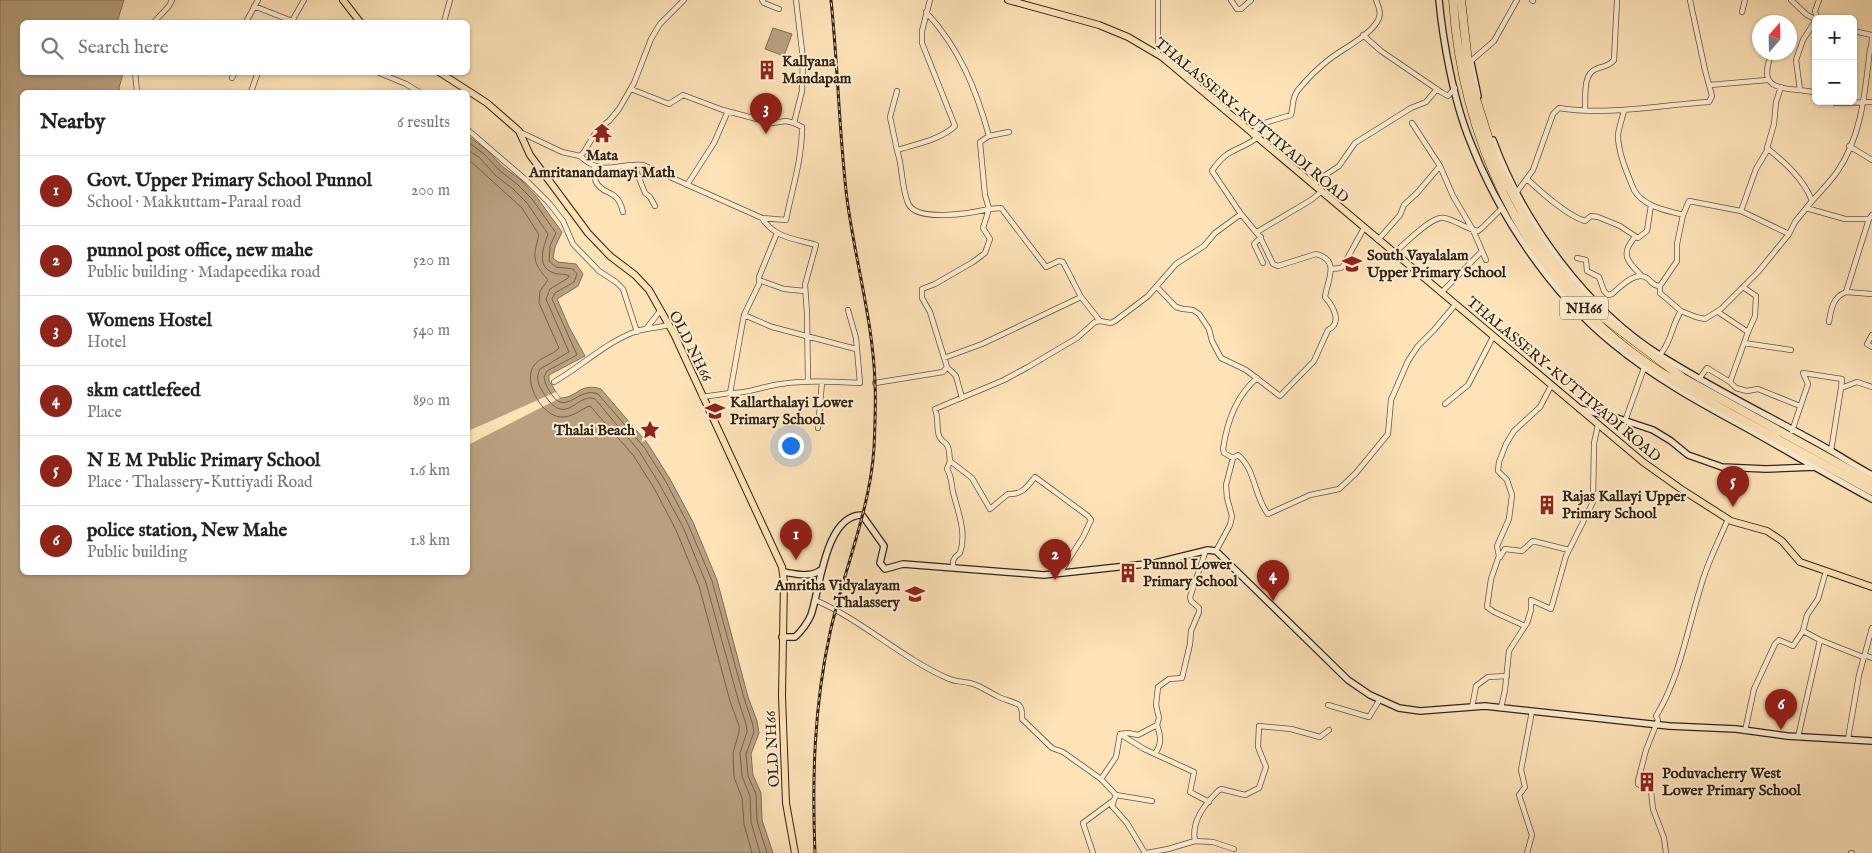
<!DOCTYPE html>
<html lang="en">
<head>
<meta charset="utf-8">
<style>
  :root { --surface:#fff; --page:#f6f6f6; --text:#222; --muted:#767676; --line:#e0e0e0; --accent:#8f2418 }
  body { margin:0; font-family:"IM FELL English",serif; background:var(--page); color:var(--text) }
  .controls { position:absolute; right:15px; top:15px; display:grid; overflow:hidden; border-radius:8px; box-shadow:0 1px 4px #0004 }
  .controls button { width:45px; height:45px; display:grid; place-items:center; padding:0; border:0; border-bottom:1px solid var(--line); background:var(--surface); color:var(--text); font:25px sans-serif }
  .compass { position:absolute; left:1752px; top:15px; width:45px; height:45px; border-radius:50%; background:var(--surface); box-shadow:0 1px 4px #0004; rotate:20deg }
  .you { position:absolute; left:790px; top:445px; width:18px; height:18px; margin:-12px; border:4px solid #fff; border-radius:50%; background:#1a73e8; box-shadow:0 0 0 8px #1a73e833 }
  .badge { display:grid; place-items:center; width:32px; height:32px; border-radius:50%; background:var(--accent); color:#fff; font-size:16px; font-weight:700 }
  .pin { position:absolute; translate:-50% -41px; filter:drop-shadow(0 1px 2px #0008) }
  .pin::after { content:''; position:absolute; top:26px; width:18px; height:15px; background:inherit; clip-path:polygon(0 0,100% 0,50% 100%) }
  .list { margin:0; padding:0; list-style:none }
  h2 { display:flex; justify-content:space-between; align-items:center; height:65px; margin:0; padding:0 20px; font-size:21px }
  h2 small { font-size:16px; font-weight:400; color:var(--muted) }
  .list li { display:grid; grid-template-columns:32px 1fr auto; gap:15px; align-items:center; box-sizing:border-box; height:70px; padding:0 20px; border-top:1px solid var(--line) }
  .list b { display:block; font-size:19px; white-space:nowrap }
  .list p { margin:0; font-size:16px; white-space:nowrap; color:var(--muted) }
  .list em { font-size:16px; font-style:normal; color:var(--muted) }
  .icon { flex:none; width:28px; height:28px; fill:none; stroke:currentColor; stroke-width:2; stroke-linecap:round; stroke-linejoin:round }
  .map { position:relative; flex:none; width:1872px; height:853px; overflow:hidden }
  .search { position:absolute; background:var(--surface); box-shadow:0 1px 4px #0004; left:20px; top:20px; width:450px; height:55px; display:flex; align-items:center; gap:12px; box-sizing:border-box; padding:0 18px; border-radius:8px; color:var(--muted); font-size:19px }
  .panel { position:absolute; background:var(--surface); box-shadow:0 1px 4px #0004; left:20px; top:90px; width:450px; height:485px; border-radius:8px }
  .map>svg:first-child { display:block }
</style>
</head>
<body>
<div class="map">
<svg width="1872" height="853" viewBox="0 0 1872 853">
  <rect width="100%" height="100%" fill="#fee3b8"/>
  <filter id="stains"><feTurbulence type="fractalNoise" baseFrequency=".004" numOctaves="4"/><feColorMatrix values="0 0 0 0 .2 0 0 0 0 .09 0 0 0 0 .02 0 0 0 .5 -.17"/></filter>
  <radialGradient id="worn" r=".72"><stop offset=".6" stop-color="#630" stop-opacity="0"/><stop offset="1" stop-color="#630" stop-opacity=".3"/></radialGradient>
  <path fill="#b9a180" stroke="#836e55" d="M0,0h124l-7,22h-95v50l101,1 -4,15 1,4h-98v480h446v-436l19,14 16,17 18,13 15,16 26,36 -7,15 -2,11 5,4 18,2 7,10 -5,12 -21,13 12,28 16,29 -36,19v6l11,17c18,0 19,-16 41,-9l47,55 22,35 23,43 24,58 31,117 9,24 2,12 -8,21 2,21 8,18 1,27 11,33h-773z
    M773,28l19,6 -8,22 -19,-7z"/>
  <path fill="#fee3b8" d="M556,392l4,6 -92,47v-14z"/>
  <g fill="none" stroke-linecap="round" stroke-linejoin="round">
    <path stroke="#76624a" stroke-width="1" d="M468,142l16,12 15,16 18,14 15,15 24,34 -6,13 -1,15 7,6 17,2 4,5 -3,8 -19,11 -3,6 25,56 -30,16 -3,6c1,7 4,12 8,18 14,21 27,-9 46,-1l46,53 22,35 22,42 24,57 32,117 8,24 2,10 -8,22 2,22 8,18 1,27 10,32
      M468,150l12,8 15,17 18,14 14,14 21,31c-4,12 -13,33 6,39 5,2 10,0 15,3l-1,2 -18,11 -4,10 23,53 -29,17c-3,6 -3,11 0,18 25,47 36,4 55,12l44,52 21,34 23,42 23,56 32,116 8,25 1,8 -7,21 2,23 8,20 1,26 9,31
      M468,159l54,49 17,27c-6,22 -7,27 9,45l-8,11 -1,12 20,45c-8,9 -22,9 -27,21 -7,16 10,46 28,48 11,1 19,-6 29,-11l2,1 42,48 21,33 22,42 23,56 31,115 9,25v6l-6,21 1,24 8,21 2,26 8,29"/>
    <defs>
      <path id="street" d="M762,0l2,3 15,6
        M930,0l-8,31v12l33,83c-15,14 -39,18 -58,24 6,18 4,36 11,53 8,20 64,10 81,6l-4,-14 -5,-53 9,-6 20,-4
        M1158,0v55
        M1231,0l6,9h4l10,-9
        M1532,0l1,1
        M1791,0l16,15 8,4
        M1819,0l-4,11 2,7 3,1
        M254,6l38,15 12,-21
        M926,12c34,37 50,77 63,124
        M1742,12l3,-12
        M154,22l15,-16 3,-6
        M246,22l12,-22
        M444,22l6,-22
        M1853,31l19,4
        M1363,35l18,16 60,41 7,4 7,-8
        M1871,50l1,-13
        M1471,61l23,-20 23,-41
        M1769,61c-11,35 26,25 47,32
        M135,72l2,20
        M377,72l29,12 13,8
        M232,78l3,-6
        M1710,85l57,-5
        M631,89l38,15 14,-9 40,15 49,13 14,-2 8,2
        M1800,90l-4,-30 7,-20 14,-22
        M897,91l-7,26 7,33
        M251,92l7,-20
        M1830,101l5,2 37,-1
        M1585,111c1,-12 -3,-37 11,-42 7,-3 12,-2 18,-9l3,-60
        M1412,123l28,43 13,30 20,34 13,30
        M468,130l58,50 23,23 14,18 10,23 26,27 17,11 7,7 14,43
        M520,132l42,20 18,4 4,-4 13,-22 12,-9 10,-12 15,-26 17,-44 9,-15 24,-24
        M1253,135l5,-10 33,-10c3,-10 0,-15 7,-25 10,-12 21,-23 33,-32 15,-11 36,-21 46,-36 5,-7 2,-15 -1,-22
        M1849,146l23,14
        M580,156c24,22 37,6 63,9l119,53 24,2c6,-31 16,-60 16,-93l-8,-4 8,-32 1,-32 -7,-59
        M594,166c1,4 0,12 2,16 8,15 21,5 27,30
        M625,167l10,3 2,3 8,20 5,4 5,9
        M1527,179c14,13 40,37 58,42l6,-5 7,1 22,9 18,12 9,-7 4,-26
        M1312,184l27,-18 16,-23 56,-35 15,-6 11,-13
        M687,185l27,-42 14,-32
        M1516,193l17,-23 20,-56 6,-6c50,8 100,-3 150,-6l3,-6 -7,-26 -15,-70
        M1812,201c8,-9 18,-19 25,-29 25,-36 28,-81 33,-123
        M1806,208l39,11h24l3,-4
        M1741,211l15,-42 12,-20
        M1241,214l-29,-43c15,-23 25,-19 45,-33
        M1683,215l6,-14 52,10 48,23
        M762,218c12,20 34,21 54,27l-11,40 2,28 1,69
        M1257,232l54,-32 10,-8
        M777,233l-18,44v7l-15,31 -14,78c18,1 33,-7 51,-9 26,-4 53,-2 79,-1l-4,-45 -8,-28
        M1261,237l-7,7 9,19
        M1635,237c-15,17 -8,24 6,38
        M1378,240l22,-25 4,-10 13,-12 23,-27
        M1394,253c10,-8 38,-38 50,-35 12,2 22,11 34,13l4,-3 20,-20
        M1577,258l9,2 1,11 12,6 5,14 4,4 4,-1c8,-7 24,-24 35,-16 5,4 6,8 13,8l17,-25v-17l6,-29c-17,-5 -39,-8 -49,-25 -7,-17 -16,-37 -16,-55 1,-8 4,-16 6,-24
        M1331,269l10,-1 2,-2 21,-38
        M759,280l25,9 21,2
        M1660,286v7l21,18
        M1743,287l13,9 -1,20 -7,16
        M1846,292l26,2
        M1441,293l41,-42
        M1718,312l30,20 -18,50
        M744,315l28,12 84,22
        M1829,322c2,-13 4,-25 17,-30l23,-73
        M646,329l14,-18
        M1872,335l-5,9 5,3
        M1744,343l47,7
        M1660,355c13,-16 11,-29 21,-44l15,6 9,2 16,-10 37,-37 31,-38 6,-12 17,-21c-8,-22 -28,-39 -45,-53l7,-24 2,-22 5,-15
        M944,358l38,-14 99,-47
        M947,367l9,9 6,22
        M1699,379l8,-11 23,14 6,6 11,3 11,-2 42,17
        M554,382c28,-16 52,-40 83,-51 10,-3 20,-3 31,-6
        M875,383l68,-11 4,-5 -17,-55 -8,-14v-9l13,-5 38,-22 12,-9 5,-14 -7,-11 6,-19 12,-1 45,59 13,-6 4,1 18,35 19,24
        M702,397l28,-4
        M1445,404l23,-19 25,-48
        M1625,421l19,-53
        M818,428l4,-46
        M1792,431l16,-47 -5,-11 39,6 -1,9
        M1831,451l10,-63 16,-6 15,5
        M1233,458l-9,-5 -1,-4c4,-28 13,-53 34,-71
        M950,461l-3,8c5,8 4,14 6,23 5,20 14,41 7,61 -6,4 -9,8 -6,15
        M1216,551l14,-26 2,-9 -5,-18 -1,-13 7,-27 5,-3c18,15 16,42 30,59l42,-19 29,-6 17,-16 32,-39 3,-34 17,-39 10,-15 16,-16 21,-25
        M1500,557l5,-8 17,2 11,-10 36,9
        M1060,573l23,-36 8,-17 -3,-4 -53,-39c-8,10 -13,18 -27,17l-18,15 -18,-31 -22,-17c-1,-6 0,-11 -3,-16 -3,-4 -6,-4 -8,-9 -3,-9 0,-18 -4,-27l69,-29 24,-13 49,-29 18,-16 5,-1 11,2 4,-2 33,-25 28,-32 28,-18 11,-13 26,-19 19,23 13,27 5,2 38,-12c25,6 11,27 9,43 8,9 18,26 3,33l-14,31 -34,35 -34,-26 -25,-12 -9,-17 -3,-12 -10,-15 -6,-4 -10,-1 -7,-2 -19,-20
        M815,600c47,20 85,57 132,78 8,4 14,3 23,5 9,2 19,9 27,13 7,4 16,5 22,9 4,4 3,9 3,14l30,29 11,4 38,27 15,16 -2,5 -31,23 10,30
        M1525,626l-31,-14 -7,-5 4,-28 8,-23 -2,-10 12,-27 3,-24 -5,-15 -9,-9 1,-9 7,-18 8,-13 26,-24 11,-21
        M1803,631l4,-16 11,-16 8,-28
        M1328,705l41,12 11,-18
        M1472,707l4,-21 12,-9 19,-1
        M1501,708l4,-18 4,-39 18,-28 4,-13v-10l20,9 15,-53 27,-54 1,-59 4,-18
        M1745,731l9,-42 21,-45 4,-4 14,6 10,-15 17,9
        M1120,734l24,15 50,23 -4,20 19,10
        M1798,737l22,-97 43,17 4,-1 5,2
        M1848,739l11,-64 13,-47
        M1155,754c7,-11 6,-17 2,-29
        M1101,779l15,-22 4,-23 8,-1 10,2 19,-10 2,-7 -3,-13 2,-18 11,-8 13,-1 8,-34 1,-13 8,-19v-4l-8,-7 -1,-4 16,-47
        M1116,795l36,6
        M1114,800l-2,6 15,17 18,30
        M1195,841c-4,-20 10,-37 23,-50l3,-2 24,6 14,-7 7,-21 -8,-20 1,-21 32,3 29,8 9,-7
        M1147,853l21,-4 27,-8 18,1 21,7
        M1527,853l5,-18 -13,-40 6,-8 -4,-17 11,-59
        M1666,853l-2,-15 -11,-29 -2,-18 -13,-7v-3l8,-31 12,-30 -2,-4c24,-39 31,-86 45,-130 6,-23 18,-45 27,-67
        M1851,853h1"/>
      <path id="secondary" d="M1439,0c4,42 15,102 31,141 29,75 80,151 142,202 42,35 90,61 138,87 41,23 81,47 122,69
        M1471,63l7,33
        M1493,140c30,82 93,169 168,216 36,22 74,43 112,63 20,11 40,21 60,33 13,8 26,16 39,23
        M1580,409l37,9 36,12 18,11 17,14 34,12 44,2 49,-2
        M783,572c13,2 27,6 38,-2
        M782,637h13c6,-5 13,-15 16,-22 9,-26 14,-100 51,-100l20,28 2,3 -4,17 5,6 18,-5 141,11 111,-12 53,-13 8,1 132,129 22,15 29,13 21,3 65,-5 184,20 67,3 51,7 85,5"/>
      <path id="primary" d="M343,0l17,22
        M1008,0l91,25 29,12 34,20 481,405 38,27 50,32 36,10 15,10 18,21 72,25
        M439,72l48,31 32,28 11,24 58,78 22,23 25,19 14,15 25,44 108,233 2,15 -2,114 4,107 9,50"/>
      <path id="highway" d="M1453,0c9,136 67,266 177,351 36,27 76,49 116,71 42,23 84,46 126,69
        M1461,0l9,80 26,82 31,60 22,35 31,38 24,23 79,60 189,104"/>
    </defs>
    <use href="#street" stroke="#65523d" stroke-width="6"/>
    <use href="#secondary" stroke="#322214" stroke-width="8"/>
    <use href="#primary" stroke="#322214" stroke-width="8"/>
    <use href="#highway" stroke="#322214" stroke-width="9"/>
    <use href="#street" stroke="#feedd1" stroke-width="4.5"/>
    <use href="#secondary" stroke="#feedd1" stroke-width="5.5"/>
    <use href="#primary" stroke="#fee3b8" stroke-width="6"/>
    <use href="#highway" stroke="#fee3b8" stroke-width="8"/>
    <defs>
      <path id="rail" d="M815,853c-3,-74 -1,-147 15,-220 13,-61 40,-122 44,-185 1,-22 2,-44 1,-65 -2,-62 -20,-123 -28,-184 -8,-66 -9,-133 -16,-199"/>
    </defs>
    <use href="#rail" stroke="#322214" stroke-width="3"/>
    <use href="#rail" stroke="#feedd1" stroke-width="1" stroke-dasharray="4" stroke-linecap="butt"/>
  </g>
  <defs>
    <symbol id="building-bare" viewBox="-9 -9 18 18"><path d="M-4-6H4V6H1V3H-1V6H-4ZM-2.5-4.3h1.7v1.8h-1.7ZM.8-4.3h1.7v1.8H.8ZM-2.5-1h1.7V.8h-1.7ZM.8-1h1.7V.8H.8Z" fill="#8f2418" stroke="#feedd1" stroke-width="2.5" paint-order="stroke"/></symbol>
    <symbol id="temple-bare" viewBox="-9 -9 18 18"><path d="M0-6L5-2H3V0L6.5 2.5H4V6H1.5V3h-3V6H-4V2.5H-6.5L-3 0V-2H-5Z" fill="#8f2418" stroke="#feedd1" stroke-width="2.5" paint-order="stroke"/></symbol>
    <symbol id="school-bare" viewBox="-9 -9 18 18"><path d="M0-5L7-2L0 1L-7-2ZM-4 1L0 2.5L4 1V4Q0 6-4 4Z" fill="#8f2418" stroke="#feedd1" stroke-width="2.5" paint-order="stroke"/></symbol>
    <symbol id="sight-bare" viewBox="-9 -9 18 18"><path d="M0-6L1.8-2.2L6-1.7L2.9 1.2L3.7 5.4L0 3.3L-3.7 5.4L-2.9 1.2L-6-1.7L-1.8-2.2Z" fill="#8f2418" stroke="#feedd1" stroke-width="2.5" paint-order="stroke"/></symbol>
  </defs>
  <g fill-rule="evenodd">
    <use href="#building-bare" x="753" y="56" width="28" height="28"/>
    <use href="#temple-bare" x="588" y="119" width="28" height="28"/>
    <use href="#school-bare" x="1338" y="250" width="28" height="28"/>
    <use href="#school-bare" x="701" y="397" width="28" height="28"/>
    <use href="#sight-bare" x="636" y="416" width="28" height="28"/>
    <use href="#building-bare" x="1533" y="491" width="28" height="28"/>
    <use href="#building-bare" x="1114" y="559" width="28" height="28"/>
    <use href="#school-bare" x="901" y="580" width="28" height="28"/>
    <use href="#building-bare" x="1633" y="768" width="28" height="28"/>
  </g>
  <g text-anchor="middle" stroke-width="4" stroke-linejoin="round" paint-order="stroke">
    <rect fill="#feedd1" stroke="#6f5f4d" stroke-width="1" x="1560" y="296.5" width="48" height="23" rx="4"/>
    <g font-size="14" font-weight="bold" fill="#322214">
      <text x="1584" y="313">NH66</text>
    </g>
    <g font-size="15" font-weight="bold" fill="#322214" stroke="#feedd1" text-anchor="start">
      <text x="782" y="66">Kallyana<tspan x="782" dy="17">Mandapam</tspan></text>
      <text x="602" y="160" text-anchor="middle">Mata<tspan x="602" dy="17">Amritanandamayi Math</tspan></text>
      <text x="1367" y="260">South Vayalalam<tspan x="1367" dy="17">Upper Primary School</tspan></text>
      <text x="730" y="407">Kallarthalayi Lower<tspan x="730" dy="17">Primary School</tspan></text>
      <text x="635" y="435" text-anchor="end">Thalai Beach</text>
      <text x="1562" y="501">Rajas Kallayi Upper<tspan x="1562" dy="17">Primary School</tspan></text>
      <text x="1143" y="569">Punnol Lower<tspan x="1143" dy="17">Primary School</tspan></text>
      <text x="900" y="590" text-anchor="end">Amritha Vidyalayam<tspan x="900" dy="17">Thalassery</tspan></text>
      <text x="1662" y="778">Poduvacherry West<tspan x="1662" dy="17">Lower Primary School</tspan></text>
    </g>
    <g font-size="15" fill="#322214" stroke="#feedd1">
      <text transform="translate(1252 120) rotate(40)" y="5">THALASSERY-KUTTIYADI ROAD</text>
      <text transform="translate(691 346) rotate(63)" y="5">OLD NH66</text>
      <text transform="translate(1564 379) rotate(40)" y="5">THALASSERY-KUTTIYADI ROAD</text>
      <text transform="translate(772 749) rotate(-93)" y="5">OLD NH66</text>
    </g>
  </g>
  <rect width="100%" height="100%" filter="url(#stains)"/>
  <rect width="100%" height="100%" fill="url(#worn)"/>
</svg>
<div class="controls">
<button>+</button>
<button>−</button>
</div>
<svg class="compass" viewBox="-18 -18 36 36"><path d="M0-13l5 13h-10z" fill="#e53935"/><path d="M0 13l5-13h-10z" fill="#767676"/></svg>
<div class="you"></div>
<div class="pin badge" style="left:796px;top:560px">1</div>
<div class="pin badge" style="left:1055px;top:580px">2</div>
<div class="pin badge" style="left:766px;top:134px">3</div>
<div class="pin badge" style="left:1273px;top:601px">4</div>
<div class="pin badge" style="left:1733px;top:507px">5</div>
<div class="pin badge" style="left:1781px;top:730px">6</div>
<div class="search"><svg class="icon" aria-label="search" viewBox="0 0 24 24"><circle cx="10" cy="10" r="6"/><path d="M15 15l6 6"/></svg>Search here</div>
<section class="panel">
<h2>Nearby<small>6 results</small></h2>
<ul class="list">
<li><span class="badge">1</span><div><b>Govt. Upper Primary School Punnol</b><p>School · Makkuttam-Paraal road</p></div><em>200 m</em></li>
<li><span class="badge">2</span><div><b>punnol post office, new mahe</b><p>Public building · Madapeedika road</p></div><em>520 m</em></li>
<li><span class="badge">3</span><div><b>Womens Hostel</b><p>Hotel</p></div><em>540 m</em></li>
<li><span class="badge">4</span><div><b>skm cattlefeed</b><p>Place</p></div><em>890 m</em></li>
<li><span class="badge">5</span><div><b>N E M Public Primary School</b><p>Place · Thalassery-Kuttiyadi Road</p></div><em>1.6 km</em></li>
<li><span class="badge">6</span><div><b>police station, New Mahe</b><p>Public building</p></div><em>1.8 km</em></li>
</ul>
</section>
</div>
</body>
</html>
